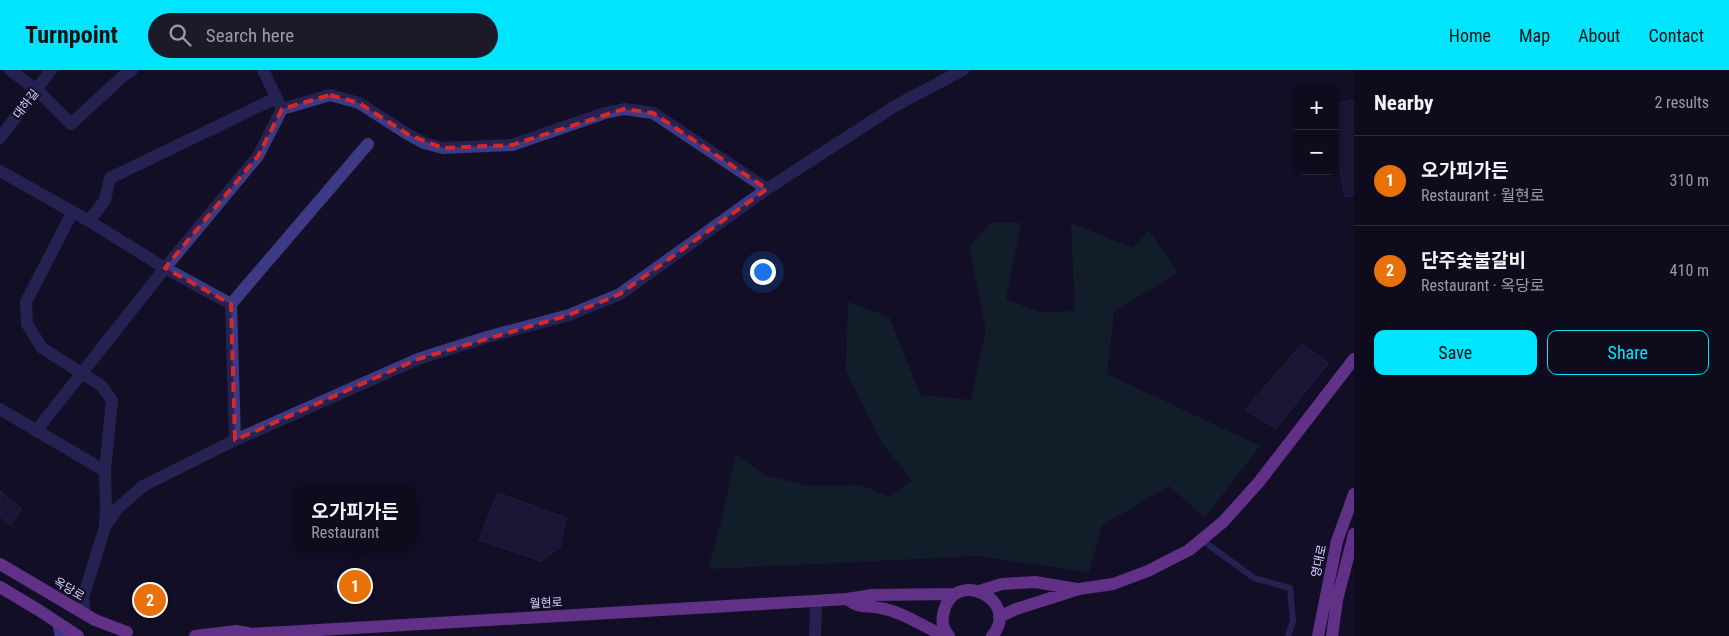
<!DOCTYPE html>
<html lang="en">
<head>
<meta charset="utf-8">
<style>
  :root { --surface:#0e0b1c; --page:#1c1929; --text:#f1f3f6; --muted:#9b9ba3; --line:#2e2b3b; --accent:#00e5ff }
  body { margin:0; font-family:"Roboto Condensed","Noto Sans KR",sans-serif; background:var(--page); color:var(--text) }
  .controls { position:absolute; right:15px; top:15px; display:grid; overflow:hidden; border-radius:10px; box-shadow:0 1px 4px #0004 }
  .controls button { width:45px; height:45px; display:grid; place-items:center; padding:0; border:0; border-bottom:1px solid var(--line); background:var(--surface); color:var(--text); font:25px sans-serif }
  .you { position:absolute; left:762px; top:201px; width:18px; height:18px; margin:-12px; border:4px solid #fff; border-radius:50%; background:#1a73e8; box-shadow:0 0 0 8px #1a73e833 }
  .badge { display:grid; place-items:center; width:32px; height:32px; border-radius:50%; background:var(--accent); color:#fff; font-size:16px; font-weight:700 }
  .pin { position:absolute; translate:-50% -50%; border:2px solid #fff; box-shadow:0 1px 5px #0006 }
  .popup { position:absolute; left:294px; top:416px; width:122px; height:65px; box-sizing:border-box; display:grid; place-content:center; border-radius:10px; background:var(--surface); filter:drop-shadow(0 1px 4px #0005); font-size:16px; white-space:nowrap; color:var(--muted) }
  .popup b { font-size:19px; color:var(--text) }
  .popup::after { content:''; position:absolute; left:50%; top:100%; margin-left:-10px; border:10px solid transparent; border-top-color:var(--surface) }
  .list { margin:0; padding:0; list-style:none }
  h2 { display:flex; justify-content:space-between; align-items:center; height:65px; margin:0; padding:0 20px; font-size:21px }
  h2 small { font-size:16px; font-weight:400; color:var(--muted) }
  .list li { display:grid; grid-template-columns:32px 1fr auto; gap:15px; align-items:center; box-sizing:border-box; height:90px; padding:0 20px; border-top:1px solid var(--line) }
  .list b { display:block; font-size:19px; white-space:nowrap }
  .list p { margin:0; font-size:16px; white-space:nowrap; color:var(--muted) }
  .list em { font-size:16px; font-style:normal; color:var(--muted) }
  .actions { display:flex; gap:10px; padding:15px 20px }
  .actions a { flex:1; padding:11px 0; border:1px solid var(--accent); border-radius:10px; text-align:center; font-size:18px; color:var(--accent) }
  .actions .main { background:var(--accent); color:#111 }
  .icon { flex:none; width:28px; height:28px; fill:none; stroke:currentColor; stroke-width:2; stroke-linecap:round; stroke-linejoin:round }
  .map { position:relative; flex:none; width:1354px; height:566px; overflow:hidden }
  header { display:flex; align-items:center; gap:30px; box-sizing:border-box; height:70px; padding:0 25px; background:var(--accent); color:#111 }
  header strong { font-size:24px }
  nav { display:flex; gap:28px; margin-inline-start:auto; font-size:18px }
  .search { width:350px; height:45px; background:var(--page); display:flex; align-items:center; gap:12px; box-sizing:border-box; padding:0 18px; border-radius:28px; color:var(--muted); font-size:19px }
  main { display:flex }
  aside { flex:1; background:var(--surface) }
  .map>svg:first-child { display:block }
</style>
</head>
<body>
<header>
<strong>Turnpoint</strong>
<div class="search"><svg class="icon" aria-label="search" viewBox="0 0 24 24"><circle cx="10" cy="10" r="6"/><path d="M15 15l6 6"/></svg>Search here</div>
<nav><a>Home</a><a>Map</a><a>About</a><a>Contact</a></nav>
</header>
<main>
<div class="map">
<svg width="1354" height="566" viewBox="0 0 1354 566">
  <rect width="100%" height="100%" fill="#130f26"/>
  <path fill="#12302f" d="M991,153h30l-15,76 33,13 36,-1 -4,-88 62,25 16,-17 29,42 -64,38 -7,63 153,72 -55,71 -36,-31 -67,39 -13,47 -111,-16 -270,13 13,-47 15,-68 28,21 44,11 52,-1 30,12 22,-17 -30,-37 -36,-72 2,-69 41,15 31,78 51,5 15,-70 -17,-83z"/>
  <path fill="#241b47" stroke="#3b2d73" d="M1354,30v96h-9l-10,-54v-38z
    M1302,274l26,19 -52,65 -31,-18z
    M0,421l22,18 -12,16 -10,-9z
    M498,423l68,25 -6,29 -19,14 -62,-21z
    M366,499l6,15 -37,9 -2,-11z"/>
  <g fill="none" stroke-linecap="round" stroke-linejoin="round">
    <path stroke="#3d3a85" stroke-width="6" d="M1202,470l52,38 36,10 3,33 -5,15"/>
    <path stroke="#3d3a85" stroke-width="12" d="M10,0l27,20 34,34 51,-47 10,-7
      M263,0l17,35
      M0,68l51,-68
      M0,101l89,50 76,47 66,36 4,136
      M72,143l-46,89 1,22 15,24 60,38 10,15 -7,70 1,39 -1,14
      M89,151l16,-21 5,-22 166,-80
      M231,234l137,-160
      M0,339l105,62
      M36,361l129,-163 93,-112 24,-47 48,-14 29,8 50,32 15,8 19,5 69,-3 93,-32 19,-4 29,4 114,76
      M85,544l-2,-16 22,-71 12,-18 26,-23 92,-46 183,-81 69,-22 82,-22 51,-21 147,-105 128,-83 68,-36
      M815,566l1,-35"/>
    <path stroke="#6f6bff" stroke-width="12" d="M58,553l3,13"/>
    <path stroke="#c25bff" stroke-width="12" d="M0,494l95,56 32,12
      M0,517l40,24 38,25
      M979,521l23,-7 33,-2 42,7
      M847,529c12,10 19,6 33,9 24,4 43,19 65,28
      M999,547l17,-8 63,-20 34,-5 35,-13 41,-21 34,-28 36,-40 95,-123
      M195,566l41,-5 16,3
      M247,566l5,-2 595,-35 25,-4 83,-1
      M949,566c-6,-7 -8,-16 -5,-25 11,-44 78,-10 48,25
      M1318,566l19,-95 17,-47
      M1332,566l5,-36 17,-66"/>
  </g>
  <path d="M0 0H1354V566H0ZM330,25l29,8 50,32 34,13 69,-3 112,-36 29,4 114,76 -147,105 -51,21 -151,44 -183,81 -4,-136 -66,-36 93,-112 24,-47z" fill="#130f26" fill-opacity=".55" fill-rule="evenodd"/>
  <path fill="none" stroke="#d62828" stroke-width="4" stroke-dasharray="10 6" stroke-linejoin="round" d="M330,25l29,8 50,32 34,13 69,-3 112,-36 29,4 114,76 -147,105 -51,21 -151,44 -183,81 -4,-136 -66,-36 93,-112 24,-47z"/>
  <g text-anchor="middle" stroke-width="4.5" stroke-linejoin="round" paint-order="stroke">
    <g font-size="12" fill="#d9d4ff" stroke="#130f26">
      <text transform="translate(26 34) rotate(-52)" y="4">대하길</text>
      <text transform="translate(1319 491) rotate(-78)" y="4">영대로</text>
      <text transform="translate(69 519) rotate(31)" y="4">옥당로</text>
      <text transform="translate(546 533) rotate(-3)" y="4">월현로</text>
    </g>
  </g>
</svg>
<div class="controls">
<button>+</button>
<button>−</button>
</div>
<div class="you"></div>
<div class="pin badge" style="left:355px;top:516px;background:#e8710a">1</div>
<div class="popup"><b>오가피가든</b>Restaurant</div>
<div class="pin badge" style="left:150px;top:530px;background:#e8710a">2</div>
</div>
<aside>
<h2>Nearby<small>2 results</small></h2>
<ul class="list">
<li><span class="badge" style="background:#e8710a">1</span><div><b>오가피가든</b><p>Restaurant · 월현로</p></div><em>310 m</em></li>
<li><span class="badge" style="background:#e8710a">2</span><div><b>단주숯불갈비</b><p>Restaurant · 옥당로</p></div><em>410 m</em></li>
</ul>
<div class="actions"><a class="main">Save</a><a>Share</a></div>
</aside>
</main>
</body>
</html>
